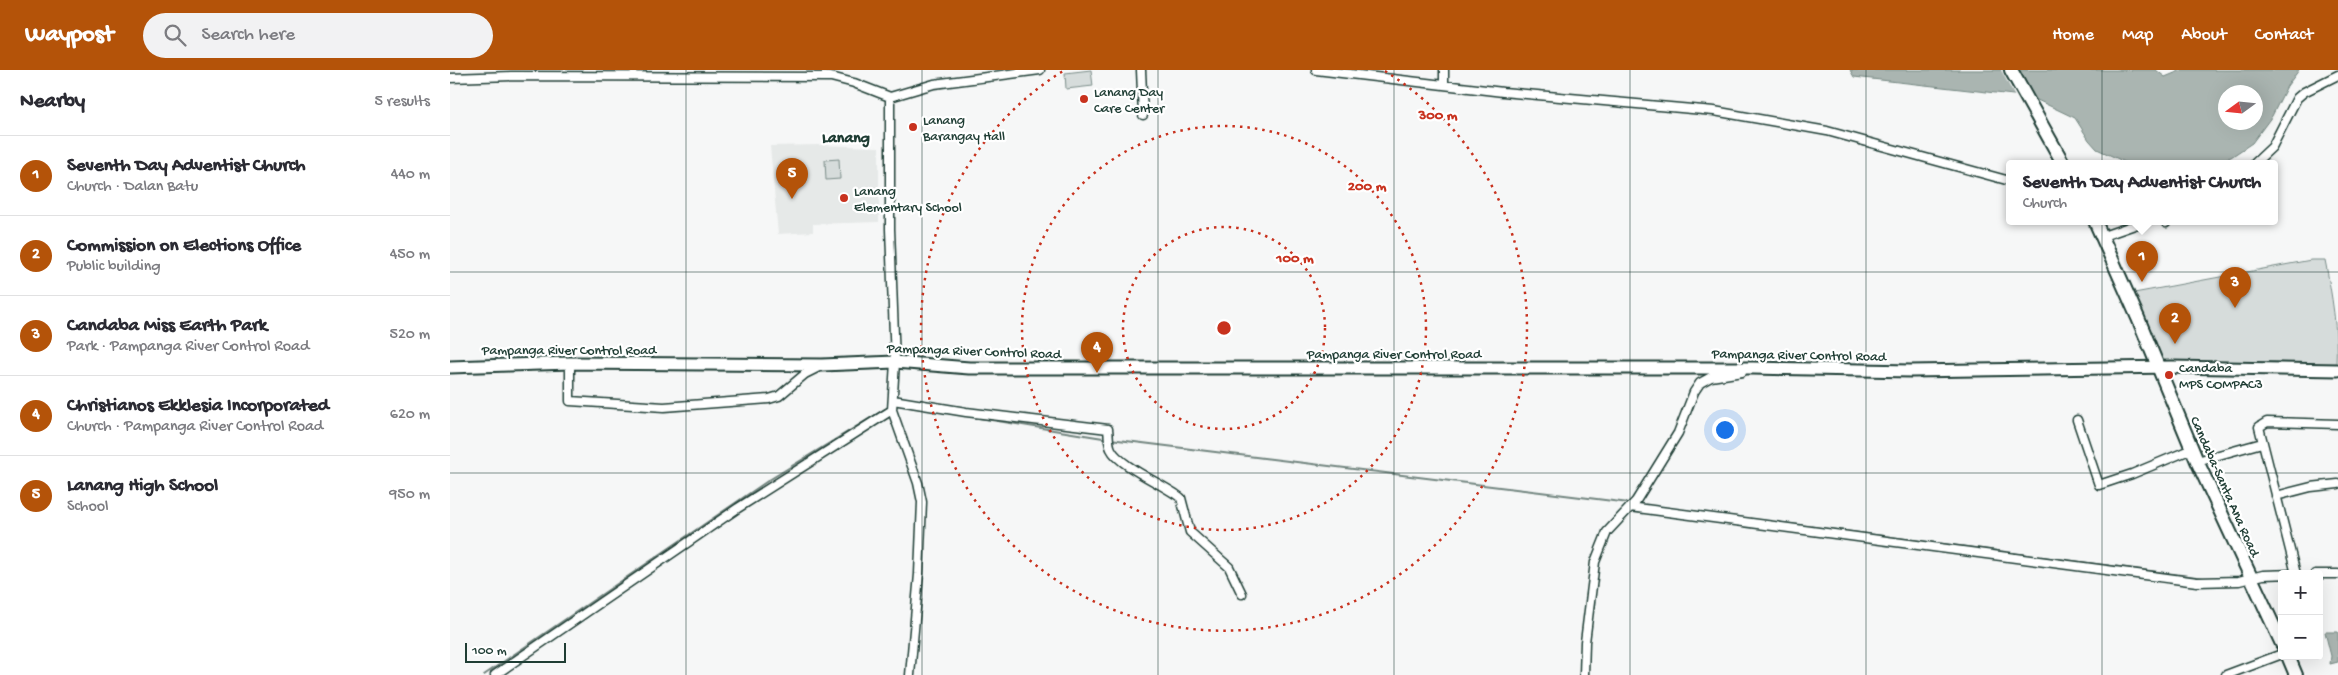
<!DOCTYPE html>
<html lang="en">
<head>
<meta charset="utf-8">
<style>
  :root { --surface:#fff; --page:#f2f2f3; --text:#2b2b33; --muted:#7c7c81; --line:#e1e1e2; --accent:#b45309 }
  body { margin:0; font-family:"Gochi Hand",sans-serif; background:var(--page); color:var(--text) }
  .controls { position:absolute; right:15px; bottom:15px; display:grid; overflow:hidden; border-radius:5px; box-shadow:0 5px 20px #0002 }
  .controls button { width:45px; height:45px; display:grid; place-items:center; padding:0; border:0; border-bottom:1px solid var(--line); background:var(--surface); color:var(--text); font:25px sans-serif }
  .compass { position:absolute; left:1768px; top:15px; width:45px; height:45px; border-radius:50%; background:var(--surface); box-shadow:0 5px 20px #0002; rotate:255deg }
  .scale { position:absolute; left:15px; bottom:12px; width:101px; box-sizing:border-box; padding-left:5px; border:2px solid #1f3d34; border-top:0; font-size:14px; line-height:18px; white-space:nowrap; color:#1f3d34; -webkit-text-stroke:4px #fff; paint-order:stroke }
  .you { position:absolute; left:1274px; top:359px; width:18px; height:18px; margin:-12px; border:4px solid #fff; border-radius:50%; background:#1a73e8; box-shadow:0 0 0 8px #1a73e833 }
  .badge { display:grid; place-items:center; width:32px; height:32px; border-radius:50%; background:var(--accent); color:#fff; font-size:16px; font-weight:700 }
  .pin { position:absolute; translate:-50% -41px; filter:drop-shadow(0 1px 2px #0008) }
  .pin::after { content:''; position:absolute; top:26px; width:18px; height:15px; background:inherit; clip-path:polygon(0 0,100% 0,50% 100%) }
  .popup { position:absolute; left:1556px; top:90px; width:272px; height:65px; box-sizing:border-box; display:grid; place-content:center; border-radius:5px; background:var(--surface); filter:drop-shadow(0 1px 4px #0005); font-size:16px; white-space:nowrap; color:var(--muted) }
  .popup b { font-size:19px; color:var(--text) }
  .popup::after { content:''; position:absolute; left:50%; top:100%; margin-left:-10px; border:10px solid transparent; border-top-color:var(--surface) }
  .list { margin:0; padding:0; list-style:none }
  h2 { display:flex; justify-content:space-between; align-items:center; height:65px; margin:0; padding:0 20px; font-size:21px }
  h2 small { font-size:16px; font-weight:400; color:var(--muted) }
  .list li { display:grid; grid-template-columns:32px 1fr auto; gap:15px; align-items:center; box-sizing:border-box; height:80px; padding:0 20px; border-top:1px solid var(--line) }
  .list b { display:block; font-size:19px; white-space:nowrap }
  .list p { margin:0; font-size:16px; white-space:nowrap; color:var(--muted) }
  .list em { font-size:16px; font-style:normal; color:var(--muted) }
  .icon { flex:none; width:28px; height:28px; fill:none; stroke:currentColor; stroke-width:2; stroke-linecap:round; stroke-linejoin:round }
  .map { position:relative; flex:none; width:1888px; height:605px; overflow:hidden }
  header { display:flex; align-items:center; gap:30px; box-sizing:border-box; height:70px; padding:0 25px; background:var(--accent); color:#fff }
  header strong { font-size:24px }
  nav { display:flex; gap:28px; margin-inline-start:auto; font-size:18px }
  .search { width:350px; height:45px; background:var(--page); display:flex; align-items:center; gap:12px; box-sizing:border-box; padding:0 18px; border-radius:28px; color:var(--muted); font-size:19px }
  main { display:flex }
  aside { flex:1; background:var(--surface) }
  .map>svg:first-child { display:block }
</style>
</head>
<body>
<header>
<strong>Waypost</strong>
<div class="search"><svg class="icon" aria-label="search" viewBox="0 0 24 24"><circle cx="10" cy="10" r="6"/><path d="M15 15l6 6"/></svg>Search here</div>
<nav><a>Home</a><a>Map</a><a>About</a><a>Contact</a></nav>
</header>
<main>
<aside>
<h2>Nearby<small>5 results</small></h2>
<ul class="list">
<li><span class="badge">1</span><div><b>Seventh Day Adventist Church</b><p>Church · Dalan Batu</p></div><em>440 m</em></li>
<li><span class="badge">2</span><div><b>Commission on Elections Office</b><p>Public building</p></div><em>450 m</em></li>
<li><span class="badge">3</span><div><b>Candaba Miss Earth Park</b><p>Park · Pampanga River Control Road</p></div><em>520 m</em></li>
<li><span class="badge">4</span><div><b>Christianos Ekklesia Incorporated</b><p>Church · Pampanga River Control Road</p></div><em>620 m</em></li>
<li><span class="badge">5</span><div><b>Lanang High School</b><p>School</p></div><em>950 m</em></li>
</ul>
</aside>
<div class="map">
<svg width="1888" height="605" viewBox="0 0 1888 605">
  <rect width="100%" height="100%" fill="#f6f7f7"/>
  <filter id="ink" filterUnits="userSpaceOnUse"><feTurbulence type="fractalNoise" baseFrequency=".02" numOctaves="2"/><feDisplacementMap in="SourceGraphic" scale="10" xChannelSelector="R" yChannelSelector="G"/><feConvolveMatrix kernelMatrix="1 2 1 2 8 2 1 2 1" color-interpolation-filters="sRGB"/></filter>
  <g filter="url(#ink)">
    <path fill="#e6e9e8" d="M368,75l61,2v75l-66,2v8l-35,2 -8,-88z"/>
    <path fill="#d6dcdb" stroke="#7a8c88" d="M641,0l2,16 -27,3 -1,-16z
      M389,89l1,20 -14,1 -1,-20z
      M1861,190h14c7,35 13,70 11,105l-62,-3 -115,4 -30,-72z"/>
    <path fill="#aab5b1" stroke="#72857f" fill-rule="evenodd" d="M1400,0h306l9,7 17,-7h117l-12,16 -15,30 -20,27 -21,14 -18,6h-86l-30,-14 -8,-9 -14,-22 -44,-21 -177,-20zM1776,22h30v30h-30z
      M1875,562h13v30l-8,2 1,-8z"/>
    <path fill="#f6f7f7" d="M1551,0h19l18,32 -23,-5z"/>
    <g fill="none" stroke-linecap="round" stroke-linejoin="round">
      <path stroke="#72857f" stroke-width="2" d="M448,335l205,33
        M660,369l519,64
        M1233,440l521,68
        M34,605l285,-195 116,-71"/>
      <defs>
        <path id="street" d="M691,0l2,45
          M866,0l187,22 211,19 113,20 183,50
          M0,8l62,-2 319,1 23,6 36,14 44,-13 106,-14
          M994,15v-15
          M440,27v132l5,133 -3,48 26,73 4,19 -3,72 -9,101
          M1805,93l17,-16 25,-49 7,-6 34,-17
          M1715,151l1,2
          M1653,166l43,-15
          M120,293v38l94,6 105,-8 10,-3 26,-22 16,-8
          M443,330l73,12 142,17c1,6 0,14 3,20 8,17 54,36 70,49l9,34 39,35 13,27
          M1627,350l22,65 33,-11 60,-25
          M1747,391l65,-18
          M1826,426l35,-9 27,-3
          M1180,437l567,75 42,-1 24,-6 32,-1
          M1846,504l-37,-147 8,-5 71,2
          M1865,504h23
          M45,605l243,-167 154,-98
          M1134,605l1,-33 10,-80 12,-30 29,-31 42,-68 16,-41 6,-9 11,-6 31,-5
          M1776,605l56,-21"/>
        <path id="secondary" d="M0,297l120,-4 252,2 73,-3 74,6h784l158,3 261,-4 166,3"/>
        <path id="primary" d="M1561,0l52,93
          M1645,151l43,97 59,143 85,183
          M1838,586l8,19"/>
      </defs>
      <use href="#street" stroke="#1f3d34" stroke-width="11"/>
      <use href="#secondary" stroke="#1f3d34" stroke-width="15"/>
      <use href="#primary" stroke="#1f3d34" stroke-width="16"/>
      <use href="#street" stroke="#fff" stroke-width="8"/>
      <use href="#secondary" stroke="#fff" stroke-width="11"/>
      <use href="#primary" stroke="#fff" stroke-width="12"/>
    </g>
  </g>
  <path fill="none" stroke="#1f3d34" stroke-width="1" stroke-opacity="0.55" d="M236,0v605M472,0v605M708,0v605M944,0v605M1180,0v605M1416,0v605M1652,0v605M0,202h1888M0,403h1888"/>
  <g fill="none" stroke="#c8321e" stroke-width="2.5" stroke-dasharray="2.5 5">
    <circle cx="774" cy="258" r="101"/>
    <circle cx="774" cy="258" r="202"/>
    <path d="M935 1A303 303 0 1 1 613 1"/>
  </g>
  <g fill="#c8321e" stroke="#fff" stroke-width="2">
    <circle cx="634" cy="29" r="5"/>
    <circle cx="463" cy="57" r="5"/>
    <circle cx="394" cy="128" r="5"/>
    <circle cx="1719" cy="305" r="5"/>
  </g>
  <g text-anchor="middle" stroke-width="4.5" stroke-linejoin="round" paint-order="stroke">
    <g font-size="14" fill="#1f3d34" stroke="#fff" text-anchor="start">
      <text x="644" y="26">Lanang Day<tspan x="644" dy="16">Care Center</tspan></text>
      <text x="473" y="54">Lanang<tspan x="473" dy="16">Barangay Hall</tspan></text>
      <text x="404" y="125">Lanang<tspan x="404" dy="16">Elementary School</tspan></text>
      <text x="1729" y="302">Candaba<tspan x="1729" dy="16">MPS COMPAC3</tspan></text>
    </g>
    <g font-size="14" fill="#1f3d34" stroke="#fff">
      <text x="119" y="284">Pampanga River Control Road</text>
      <text transform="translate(524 280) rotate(2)" y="5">Pampanga River Control Road</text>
      <text x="944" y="288">Pampanga River Control Road</text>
      <text transform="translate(1349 284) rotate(1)" y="5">Pampanga River Control Road</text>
      <text transform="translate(1776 416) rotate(66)" y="5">Candaba-Santa Ana Road</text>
    </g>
    <g font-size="16" font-weight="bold" fill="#1f3d34" stroke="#fff">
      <text x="396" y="72">Lanang</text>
    </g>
  </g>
  <circle cx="774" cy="258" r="8" fill="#c8321e" stroke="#fff" stroke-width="2.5"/>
  <g font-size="15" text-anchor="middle" font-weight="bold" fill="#c8321e" stroke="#fff" stroke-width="4.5" stroke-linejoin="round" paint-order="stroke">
    <text x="988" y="49">300 m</text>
    <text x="917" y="120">200 m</text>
    <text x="845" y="192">100 m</text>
  </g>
</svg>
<div class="controls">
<button>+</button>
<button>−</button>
</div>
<svg class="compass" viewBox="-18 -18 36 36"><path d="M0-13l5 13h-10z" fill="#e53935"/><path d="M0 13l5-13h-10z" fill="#7c7c81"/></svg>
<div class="scale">100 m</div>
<div class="you"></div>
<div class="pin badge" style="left:1692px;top:212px">1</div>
<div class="popup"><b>Seventh Day Adventist Church</b>Church</div>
<div class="pin badge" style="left:1725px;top:274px">2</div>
<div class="pin badge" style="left:1785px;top:238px">3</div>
<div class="pin badge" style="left:647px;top:303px">4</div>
<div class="pin badge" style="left:342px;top:129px">5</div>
</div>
</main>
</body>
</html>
